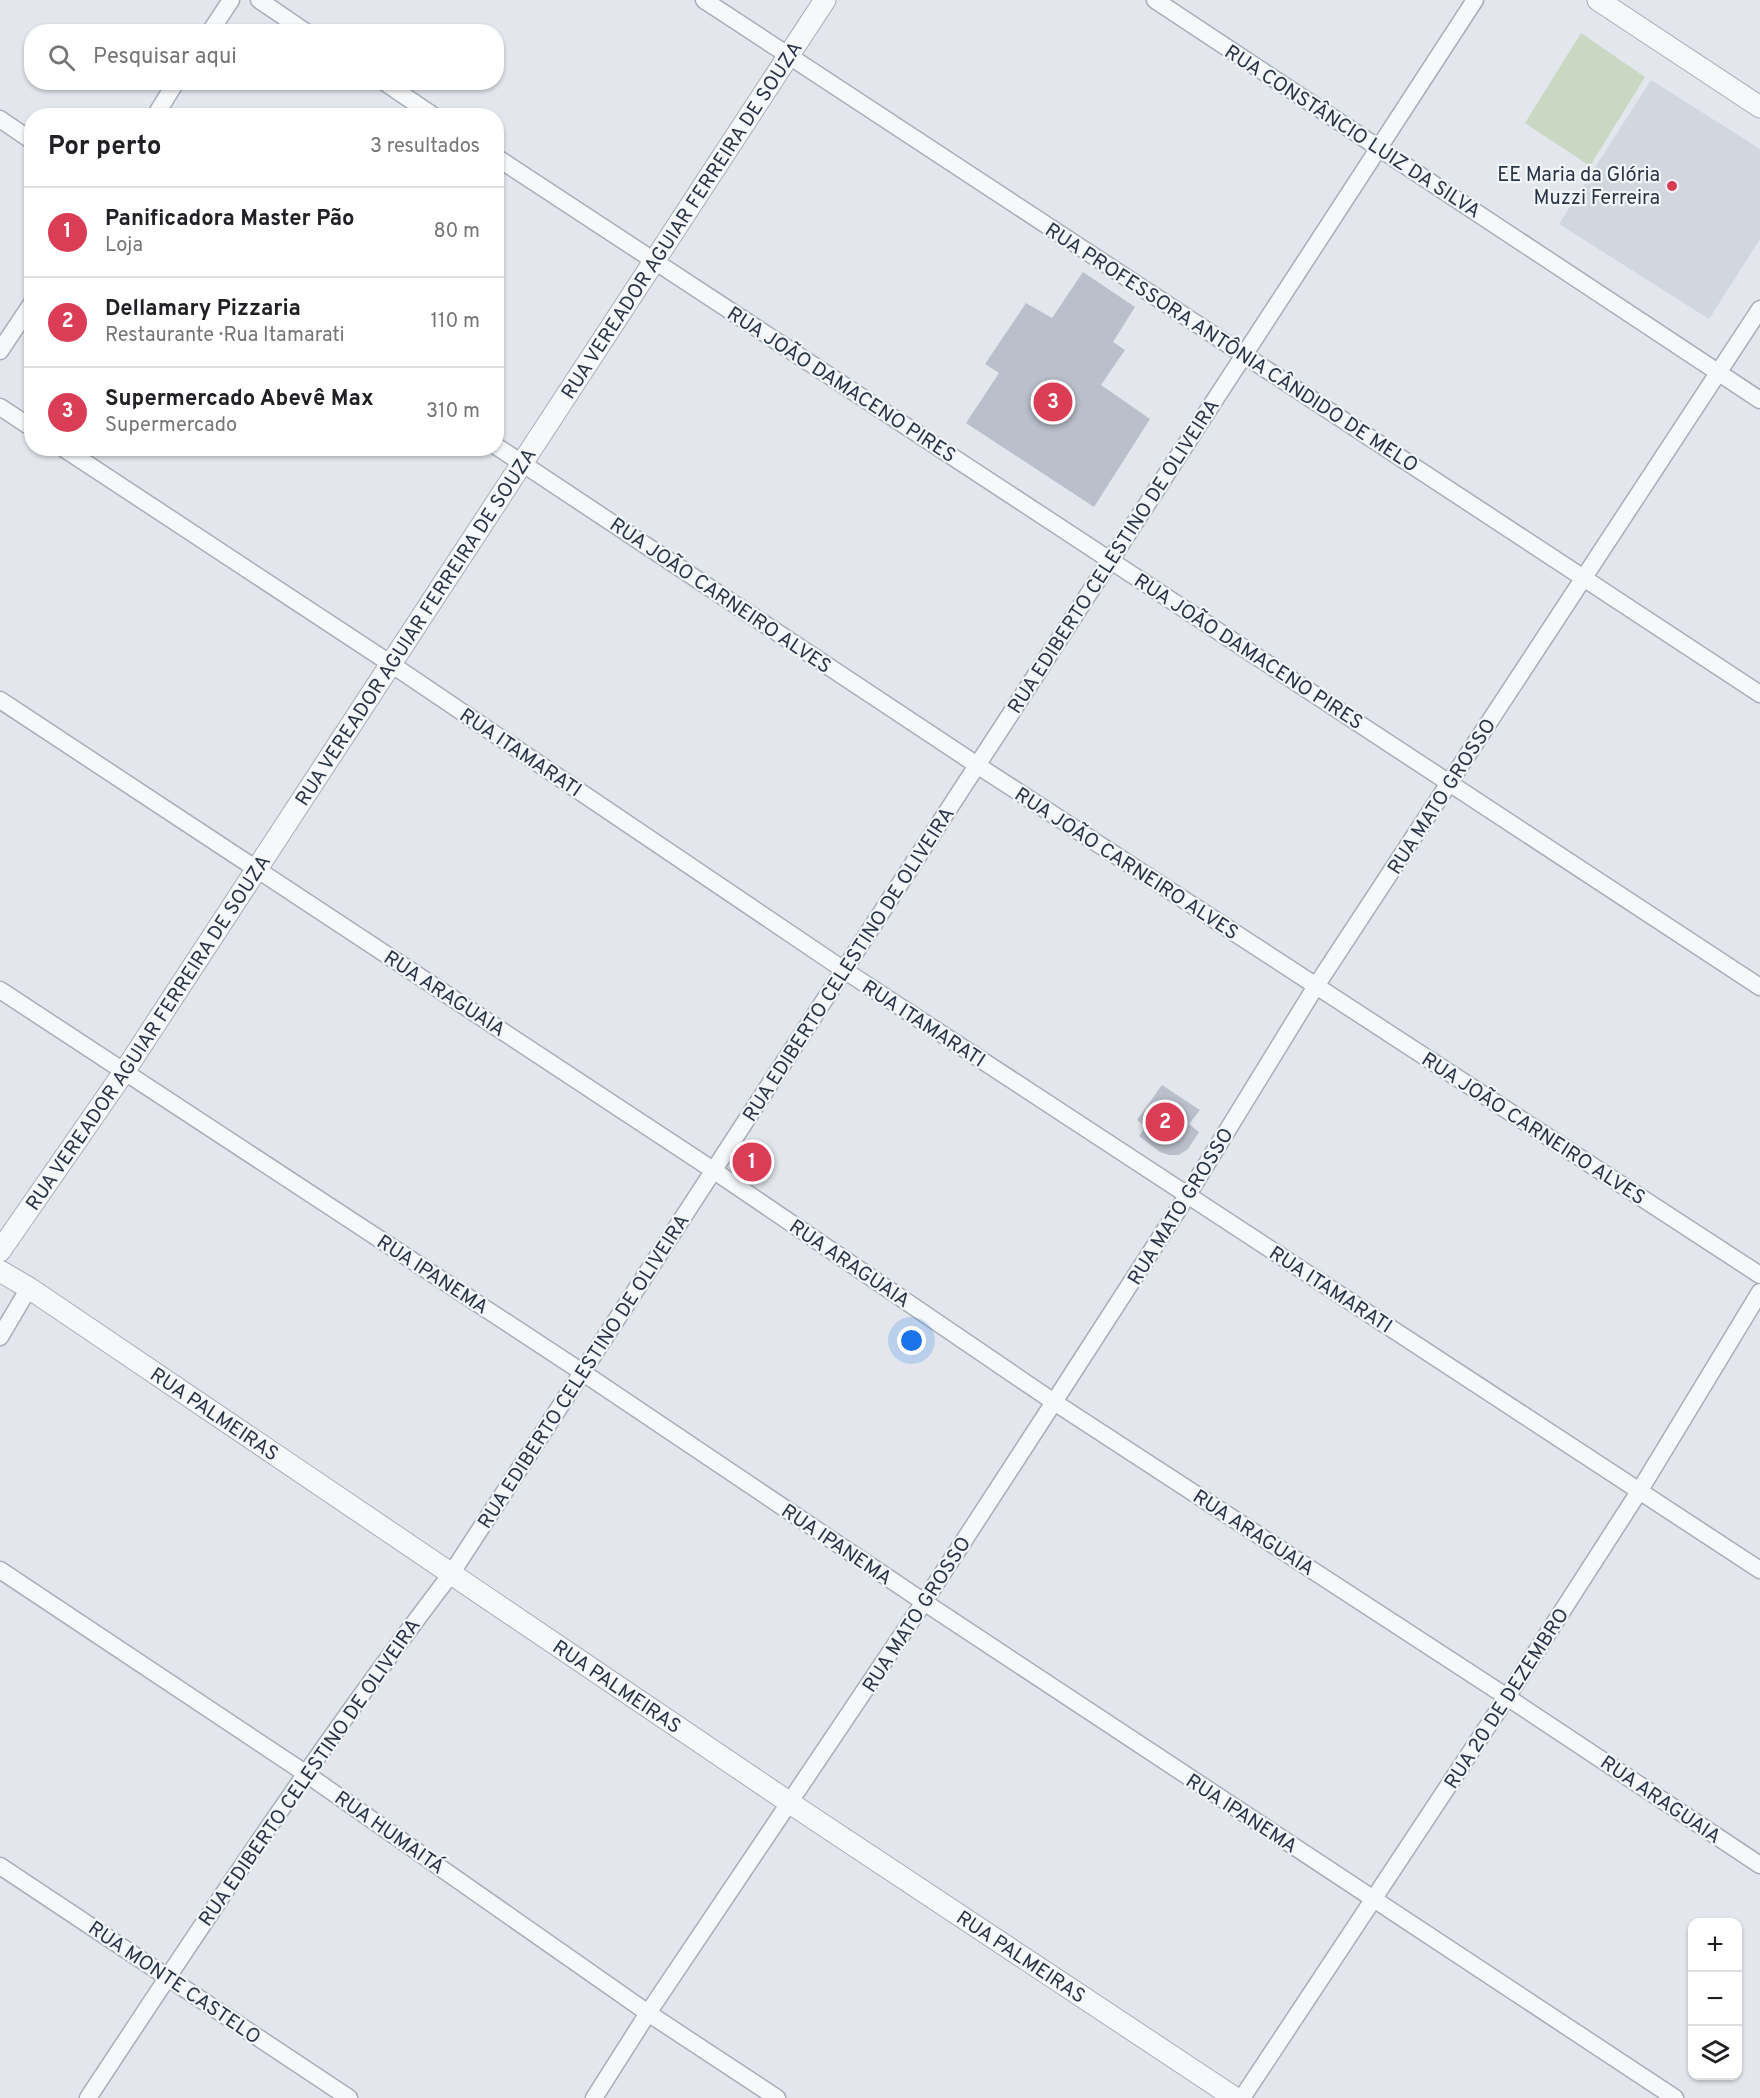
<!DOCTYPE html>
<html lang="pt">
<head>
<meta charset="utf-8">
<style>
  :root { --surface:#fff; --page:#f2f2f2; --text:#202124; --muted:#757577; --line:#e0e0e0; --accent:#dc3d56 }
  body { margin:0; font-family:Overpass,sans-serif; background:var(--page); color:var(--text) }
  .controls { position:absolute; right:18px; bottom:18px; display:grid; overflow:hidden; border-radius:12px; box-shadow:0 2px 4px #0004 }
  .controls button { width:54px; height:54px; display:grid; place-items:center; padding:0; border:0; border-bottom:2px solid var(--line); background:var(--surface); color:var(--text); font:30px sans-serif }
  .you { position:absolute; left:912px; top:1341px; width:21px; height:21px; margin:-15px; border:4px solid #fff; border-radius:50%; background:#1a73e8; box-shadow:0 0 0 9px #1a73e833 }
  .badge { display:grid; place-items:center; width:39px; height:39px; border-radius:50%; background:var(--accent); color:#fff; font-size:20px; font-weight:700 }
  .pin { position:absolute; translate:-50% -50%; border:3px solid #fff; box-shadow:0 2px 6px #0006 }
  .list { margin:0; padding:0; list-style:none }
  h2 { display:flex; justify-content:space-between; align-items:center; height:78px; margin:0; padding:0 24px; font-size:26px }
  h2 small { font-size:20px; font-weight:400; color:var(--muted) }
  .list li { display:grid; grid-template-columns:39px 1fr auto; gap:18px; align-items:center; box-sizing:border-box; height:90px; padding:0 24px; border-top:2px solid var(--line) }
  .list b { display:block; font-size:22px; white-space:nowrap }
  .list p { margin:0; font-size:20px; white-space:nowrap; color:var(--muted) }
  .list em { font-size:20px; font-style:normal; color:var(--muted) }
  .icon { flex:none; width:33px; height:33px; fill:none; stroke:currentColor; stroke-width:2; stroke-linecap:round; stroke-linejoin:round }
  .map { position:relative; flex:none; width:1760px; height:2098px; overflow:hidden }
  .search { position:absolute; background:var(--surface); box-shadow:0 2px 4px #0004; left:24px; top:24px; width:480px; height:66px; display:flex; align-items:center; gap:15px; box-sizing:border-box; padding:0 21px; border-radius:24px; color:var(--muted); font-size:22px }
  .panel { position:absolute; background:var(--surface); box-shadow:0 2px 4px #0004; left:24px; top:108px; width:480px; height:348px; border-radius:24px }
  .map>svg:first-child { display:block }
</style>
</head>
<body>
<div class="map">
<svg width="1760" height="2098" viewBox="0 0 1760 2098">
  <rect width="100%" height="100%" fill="#e3e7ed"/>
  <path fill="#d1d6df" d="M1651,80l109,69v90l-51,80 -150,-95z"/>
  <path fill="#c9d7c3" d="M1581,33l64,44 -55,89 -65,-43z"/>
  <path fill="#bac0cb" d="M1083,272l52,35 -22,35 12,8 -24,35 49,34 -56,88 -128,-84 33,-50 -14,-9 41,-61 26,15z
    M1162,1085l38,25 -11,14 10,8 -11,17 -9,6h-10l-9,-3 -21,-16 7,-9 -9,-7z"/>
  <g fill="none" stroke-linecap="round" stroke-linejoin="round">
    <defs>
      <path id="minor" d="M259,0l47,32
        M704,0l1056,694
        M1155,0l605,400
        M210,32l21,-32
        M384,82l50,34
        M155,116l21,-34
        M0,119l32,22
        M496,157l1264,830
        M0,351l32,-48
        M0,407l32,21
        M496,446l481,319 783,510
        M63,448l328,216 453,306 916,600
        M0,700l713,470 341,232 453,295 253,168
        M0,990l582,382 342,230 751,496
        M0,1337l29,-49
        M0,1570l305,203 343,240 129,85
        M0,1866l349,232
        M88,2098c117,-178 234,-355 363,-524l1024,-1574
        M594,2098l54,-85 276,-411 130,-200 133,-206 129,-210 444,-677
        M1242,2098l265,-401 133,-207 120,-198"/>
      <g id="tertiary">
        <path d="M1598,0l162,107"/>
        <path id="s1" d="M0,1251l124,-179 701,-1072"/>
        <path id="s2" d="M0,1271l29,17 761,515 445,295"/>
      </g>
    </defs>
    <use href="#minor" stroke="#a7aeb8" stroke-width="19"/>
    <use href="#tertiary" stroke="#a7aeb8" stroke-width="23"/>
    <use href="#minor" stroke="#f7f8fa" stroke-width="16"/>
    <use href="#tertiary" stroke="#f7f8fa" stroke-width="21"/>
  </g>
  <circle fill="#dc3d56" stroke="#f3f6f9" stroke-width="2" cx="1672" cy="186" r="6"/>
  <g text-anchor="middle" stroke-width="4.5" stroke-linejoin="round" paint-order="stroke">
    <g font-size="20" fill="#293447" stroke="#f3f6f9">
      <text transform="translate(1353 131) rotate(33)" y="7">RUA CONSTÂNCIO LUIZ DA SILVA</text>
      <text dy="7" stroke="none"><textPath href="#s1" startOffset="1236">RUA VEREADOR AGUIAR FERREIRA DE SOUZA</textPath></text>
      <text transform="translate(1232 347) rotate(33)" y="7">RUA PROFESSORA ANTÔNIA CÂNDIDO DE MELO</text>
      <text transform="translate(842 384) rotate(33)" y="7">RUA JOÃO DAMACENO PIRES</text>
      <text transform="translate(1113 556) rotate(-57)" y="7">RUA EDIBERTO CELESTINO DE OLIVEIRA</text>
      <text transform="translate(721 595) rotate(34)" y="7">RUA JOÃO CARNEIRO ALVES</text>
      <text dy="7" stroke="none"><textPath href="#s1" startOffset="750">RUA VEREADOR AGUIAR FERREIRA DE SOUZA</textPath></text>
      <text transform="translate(1249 651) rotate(33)" y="7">RUA JOÃO DAMACENO PIRES</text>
      <text transform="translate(521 752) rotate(34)" y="7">RUA ITAMARATI</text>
      <text transform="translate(1441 796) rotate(-57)" y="7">RUA MATO GROSSO</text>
      <text transform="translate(1127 863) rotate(33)" y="7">RUA JOÃO CARNEIRO ALVES</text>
      <text transform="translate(848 964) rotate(-57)" y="7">RUA EDIBERTO CELESTINO DE OLIVEIRA</text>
      <text transform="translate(445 993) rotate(33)" y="7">RUA ARAGUAIA</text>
      <text transform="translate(924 1023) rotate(33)" y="7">RUA ITAMARATI</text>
      <text dy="7" stroke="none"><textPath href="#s1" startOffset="264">RUA VEREADOR AGUIAR FERREIRA DE SOUZA</textPath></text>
      <text transform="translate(1534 1128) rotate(33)" y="7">RUA JOÃO CARNEIRO ALVES</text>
      <text transform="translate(1180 1206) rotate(-58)" y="7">RUA MATO GROSSO</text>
      <text transform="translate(850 1263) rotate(34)" y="7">RUA ARAGUAIA</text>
      <text transform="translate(433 1274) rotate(33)" y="7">RUA IPANEMA</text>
      <text transform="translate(1331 1289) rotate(33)" y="7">RUA ITAMARATI</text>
      <text transform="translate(583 1371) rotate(-57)" y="7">RUA EDIBERTO CELESTINO DE OLIVEIRA</text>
      <text dy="7" stroke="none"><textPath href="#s2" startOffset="258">RUA PALMEIRAS</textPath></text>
      <text transform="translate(1254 1532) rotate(33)" y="7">RUA ARAGUAIA</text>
      <text transform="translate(837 1544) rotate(34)" y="7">RUA IPANEMA</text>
      <text transform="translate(916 1614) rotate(-57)" y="7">RUA MATO GROSSO</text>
      <text dy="7" stroke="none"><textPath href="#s2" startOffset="744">RUA PALMEIRAS</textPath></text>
      <text transform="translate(1506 1698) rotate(-57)" y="7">RUA 20 DE DEZEMBRO</text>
      <text transform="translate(309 1772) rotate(-55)" y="7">RUA EDIBERTO CELESTINO DE OLIVEIRA</text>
      <text transform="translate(1661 1799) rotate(34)" y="7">RUA ARAGUAIA</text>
      <text transform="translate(1242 1813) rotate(33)" y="7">RUA IPANEMA</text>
      <text transform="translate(390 1832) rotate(35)" y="7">RUA HUMAITÁ</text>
      <text dy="7" stroke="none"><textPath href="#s2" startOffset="1230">RUA PALMEIRAS</textPath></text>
      <text transform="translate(175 1982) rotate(34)" y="7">RUA MONTE CASTELO</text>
    </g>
    <g font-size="20" fill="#293447" stroke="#f3f6f9" text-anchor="end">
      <text x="1660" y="181">EE Maria da Glória<tspan x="1660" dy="23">Muzzi Ferreira</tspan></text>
    </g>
  </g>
</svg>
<div class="controls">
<button>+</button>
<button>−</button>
<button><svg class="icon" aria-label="layers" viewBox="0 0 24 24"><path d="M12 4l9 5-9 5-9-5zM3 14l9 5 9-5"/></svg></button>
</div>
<div class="you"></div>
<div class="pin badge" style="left:752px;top:1162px">1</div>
<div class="pin badge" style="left:1165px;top:1122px">2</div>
<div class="pin badge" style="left:1053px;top:402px">3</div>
<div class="search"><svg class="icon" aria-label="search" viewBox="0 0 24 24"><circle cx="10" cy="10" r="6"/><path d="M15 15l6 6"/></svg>Pesquisar aqui</div>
<section class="panel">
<h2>Por perto<small>3 resultados</small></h2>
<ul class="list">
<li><span class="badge">1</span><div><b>Panificadora Master Pão</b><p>Loja</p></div><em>80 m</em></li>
<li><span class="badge">2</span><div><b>Dellamary Pizzaria</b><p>Restaurante · Rua Itamarati</p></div><em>110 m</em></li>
<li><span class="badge">3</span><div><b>Supermercado Abevê Max</b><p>Supermercado</p></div><em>310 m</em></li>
</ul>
</section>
</div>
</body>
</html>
